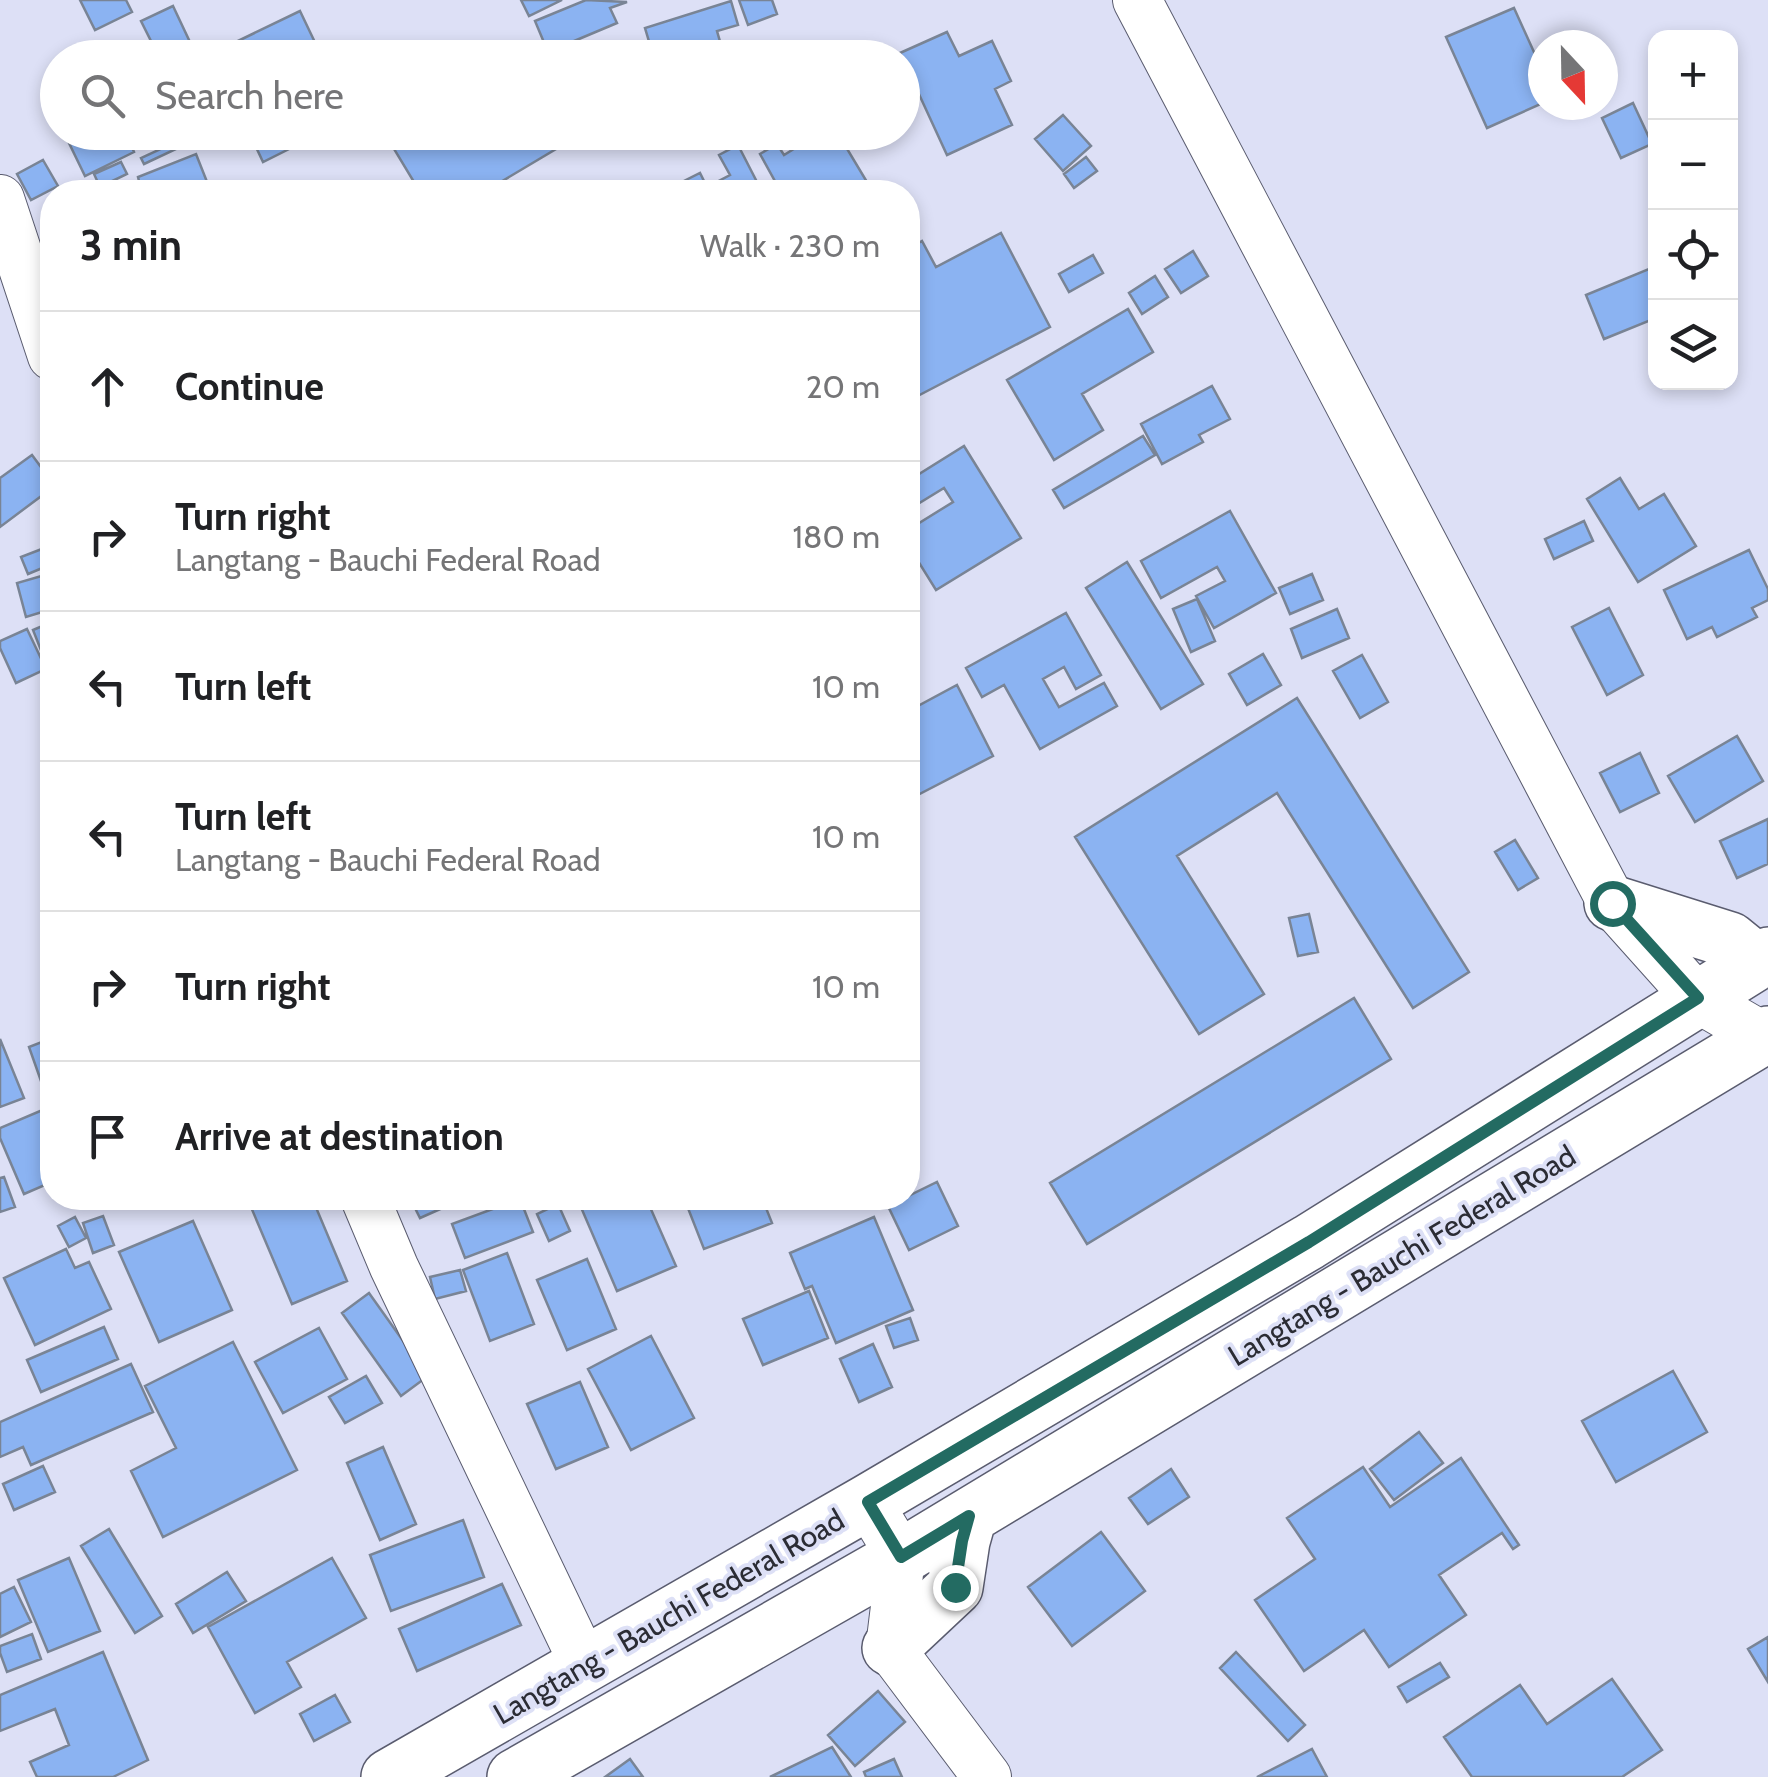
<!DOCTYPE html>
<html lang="en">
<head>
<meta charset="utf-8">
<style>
  :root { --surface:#fff; --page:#f2f2f2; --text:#202124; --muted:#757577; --line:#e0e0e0 }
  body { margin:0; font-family:Cabin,sans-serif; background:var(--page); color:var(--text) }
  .controls { position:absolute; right:30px; top:30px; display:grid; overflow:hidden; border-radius:20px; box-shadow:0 5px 15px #0003 }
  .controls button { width:90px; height:90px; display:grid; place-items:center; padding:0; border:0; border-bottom:2px solid var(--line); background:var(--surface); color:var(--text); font:50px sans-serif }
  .compass { position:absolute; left:1528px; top:30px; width:90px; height:90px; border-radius:50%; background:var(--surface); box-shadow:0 5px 15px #0003; rotate:158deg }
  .stop { position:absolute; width:30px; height:30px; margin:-22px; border:8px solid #236b62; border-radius:50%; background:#fff }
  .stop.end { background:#236b62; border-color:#fff; box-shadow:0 2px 10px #0008 }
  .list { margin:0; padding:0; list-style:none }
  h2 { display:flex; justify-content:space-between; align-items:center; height:130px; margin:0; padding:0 40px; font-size:42px }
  h2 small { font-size:32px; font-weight:400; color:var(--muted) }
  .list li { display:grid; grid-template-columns:65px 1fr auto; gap:30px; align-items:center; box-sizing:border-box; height:150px; padding:0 40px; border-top:2px solid var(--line) }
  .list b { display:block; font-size:38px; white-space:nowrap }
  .list p { margin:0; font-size:32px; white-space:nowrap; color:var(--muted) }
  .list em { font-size:32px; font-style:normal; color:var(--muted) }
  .icon { flex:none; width:55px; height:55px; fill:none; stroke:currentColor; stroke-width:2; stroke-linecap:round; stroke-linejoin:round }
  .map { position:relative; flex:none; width:1768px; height:1777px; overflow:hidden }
  .search { position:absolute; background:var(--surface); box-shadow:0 5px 15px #0003; left:40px; top:40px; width:880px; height:110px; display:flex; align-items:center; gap:25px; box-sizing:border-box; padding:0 35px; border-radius:55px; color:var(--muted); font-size:38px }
  .panel { position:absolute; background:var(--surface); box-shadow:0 5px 15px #0003; left:40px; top:180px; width:880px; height:1030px; border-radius:40px }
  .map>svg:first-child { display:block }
</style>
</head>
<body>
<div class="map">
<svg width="1768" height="1777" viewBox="0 0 1768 1777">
  <rect width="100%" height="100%" fill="#dde0f6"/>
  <path fill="#8bb3f2" stroke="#798495" stroke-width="2.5" d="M80,0h46l6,12 -37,18z
    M521,0h41l-33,16z
    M586,0l41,2 -17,6 7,15 -69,29 -13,-31z
    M739,0h33l5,14 -29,11z
    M731,1l7,24 -21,6 4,14 -40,13h-27l-9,-30z
    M173,6l16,34 -31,15 -17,-34z
    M1514,8l29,64v31l-56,25 -41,-91z
    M300,11l21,44 -5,3h-104l-1,-4z
    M947,32l12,24 33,-15 19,40 -16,8 17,36 -65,30 -47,-102z
    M1633,103l19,41 -31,14 -19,-40z
    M1063,115l28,31 -28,25 -28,-32z
    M91,132h69l1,4 -20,10 -5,-12 -8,4 6,14 -49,24 -16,-33z
    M174,132h12l5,10 -47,22 -3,-6 37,-17z
    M249,132h74l-60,30z
    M410,132h143l8,14 -77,46h-64l-29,-48z
    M821,132h16l36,60h-92l-21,-38 17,-10 7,11z
    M738,145l20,39 -16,8h-80l38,-19 7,14 23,-12 -11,-20z
    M196,154l15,38h-102l30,-11 -1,-4z
    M1086,157l11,14 -23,17 -10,-14z
    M43,160l15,26 -27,14 -14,-26z
    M121,162l6,12 -27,13 -6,-13z
    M1001,233l49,94 -142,74v-152l14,-8 14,26z
    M1193,251l15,25 -27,17 -16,-24z
    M1093,255l10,18 -34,19 -10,-18z
    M1656,266v52l-52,21 -18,-44z
    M1155,276l13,21 -26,17 -13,-21z
    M1128,309l25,43 -71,42 21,36 -49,30 -47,-80z
    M1212,386l18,33 -31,16 4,7 -41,22 -21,-40z
    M1143,436l12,19 -91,53 -11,-18z
    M964,446l57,92 -85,52 -28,-45v-15l45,-28 -9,-14 -36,22v-29z
    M32,455l20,27v6l-52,39v-49z
    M1620,478l19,31 25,-15 32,52 -58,36 -51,-83z
    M1230,511l46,82 -62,35 -18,-32 29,-15 -8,-14 -56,31 -20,-37z
    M1584,521l9,20 -39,18 -9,-20z
    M47,547l5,17 -24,10 -7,-17z
    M1749,550l19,39v11l-16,8 5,9 -40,20 -5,-10 -25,12 -23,-49z
    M1127,562l76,122 -42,25 -75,-121z
    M52,573v36l-26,8 -9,-34z
    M1312,574l11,26 -33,14 -11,-26z
    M1197,599l18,42 -24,11 -18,-43z
    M1609,608l34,67 -36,20 -35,-68z
    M1337,609l12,29 -47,20 -11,-29z
    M1066,613l35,62 -25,14 -12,-22 -21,12 16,28 45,-24 13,23 -77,43 -36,-64 -22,12 -16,-29z
    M52,622v38l-6,3 -13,-33z
    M27,629l19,40 -30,14 -16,-35v-7z
    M1263,654l18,31 -34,20 -18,-31z
    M1362,655l26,47 -28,16 -27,-47z
    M957,685l36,71 -85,44v-104l6,12z
    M1297,698l172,274 -56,36 -136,-215 -100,63 87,138 -65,40 -124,-197z
    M1737,736l26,45 -68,41 -27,-46z
    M1640,753l19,40 -39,19 -20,-39z
    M1768,819v45l-31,14 -17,-37z
    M1515,840l23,38 -20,12 -23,-38z
    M1309,914l9,38 -20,4 -9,-38z
    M1354,998l37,61 -304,185 -37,-61z
    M52,1038v58l-5,2 -18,-51z
    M0,1039l24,59 -24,9z
    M52,1106v76l-28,12 -24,-56v-10z
    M4,1177l11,30 -15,5v-34z
    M937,1182l21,44 -49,24 -21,-44z
    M254,1198h58l35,83 -55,23 -44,-104z
    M410,1198h55l-45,20z
    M577,1198h69l30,68 -59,25z
    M684,1198h78l10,25 -68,26z
    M520,1199l13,33 -68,26 -13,-34z
    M558,1204l12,27 -21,10 -12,-27z
    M103,1216l11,29 -21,8 -10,-30z
    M75,1217l11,21 -17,9 -11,-21z
    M874,1217l39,93 -77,33 -24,-57 -7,3 -15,-36z
    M193,1221l39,89 -73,32 -40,-90z
    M66,1249l9,19 14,-6 22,47 -76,36 -31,-67z
    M507,1253l27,71 -44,17 -27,-71z
    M587,1259l29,70 -49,21 -30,-70z
    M460,1270l6,21 -31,8 -5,-22z
    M809,1291l19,47 -65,27 -20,-46z
    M369,1293l59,83 -27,20 -59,-83z
    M910,1318l8,22 -24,8 -8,-22z
    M104,1327l14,32 -77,33 -14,-32z
    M319,1328l28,51 -64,34 -28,-51z
    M651,1336l43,82 -63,32 -43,-81z
    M233,1342l64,128 -134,67 -32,-66 45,-23 -31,-62z
    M873,1344l19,43 -33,15 -19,-43z
    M131,1364l22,48 -122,53 -8,-18 -23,10v-35z
    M1673,1371l34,61 -91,50 -34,-61z
    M366,1376l16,27 -37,20 -16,-26z
    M580,1382l28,65 -52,22 -29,-65z
    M1419,1432l24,31 -49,37 -24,-31z
    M383,1447l33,77 -36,16 -33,-77z
    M1461,1458l58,87 -6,4 -11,-16 -63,42 27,40 -77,52 -25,-37 -60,41 -49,-71 60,-41 -28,-41 76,-51 27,40z
    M43,1466l12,26 -41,18 -11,-26z
    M1171,1469l18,28 -41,27 -19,-26z
    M463,1520l21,57 -93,34 -21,-56z
    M109,1529l53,87 -27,17 -54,-87z
    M1101,1532l44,59 -73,55 -44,-59z
    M69,1558l31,73 -52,21 -30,-72z
    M332,1558l34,60 -79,44 14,25 -46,26 -47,-86z
    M227,1572l19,29 -53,32 -17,-29z
    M502,1584l19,41 -104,46 -18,-42z
    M14,1587l17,35 -31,15v-43z
    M32,1634l9,25 -34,13 -7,-19v-7z
    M1768,1637v45l-20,-33z
    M103,1652l45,108 -35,17h-76l-7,-15 39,-17 -14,-36 -55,22v-36z
    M1236,1652l69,73 -17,16 -68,-73z
    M1440,1663l9,14 -42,25 -9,-15z
    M1612,1679l50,71 -40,27h-150l-28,-40 76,-52 27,39z
    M878,1691l27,31 -50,44 -27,-31z
    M335,1695l15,27 -36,19 -14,-27z
    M832,1747l19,30h-81z
    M1312,1749l15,28h-70z
    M630,1759l13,18h-38z
    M894,1759l8,18h-36l-2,-5z"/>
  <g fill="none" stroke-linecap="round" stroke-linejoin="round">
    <defs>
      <path id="minor" d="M1137,0l475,903 85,95 67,39
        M0,199l52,157
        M365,1198l29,69 191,399
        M868,1502l33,55 -11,91 97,129"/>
      <path id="major" d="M1612,903l118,37 27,22
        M890,1648l65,-61 7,-46 7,-25
        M389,1777l479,-275 441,-260 459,-287
        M515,1777l386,-220 867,-523"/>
    </defs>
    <use href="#minor" stroke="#5a5c6f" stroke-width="50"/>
    <use href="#major" stroke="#5a5c6f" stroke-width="58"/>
    <use href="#minor" stroke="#fff" stroke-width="48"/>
    <use href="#major" stroke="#fff" stroke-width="55"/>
  </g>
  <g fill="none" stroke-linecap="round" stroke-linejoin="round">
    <path stroke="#236b62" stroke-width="12" d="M955,1587l7,-46 7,-25 -68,41 -33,-55 441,-260 389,-244 -86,-95"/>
  </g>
  <g text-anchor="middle" stroke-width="8" stroke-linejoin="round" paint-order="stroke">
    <g font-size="30" fill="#2b2c34" stroke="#dde0f6">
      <text transform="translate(1402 1256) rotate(-31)" y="10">Langtang - Bauchi Federal Road</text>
      <text transform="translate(669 1617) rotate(-30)" y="10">Langtang - Bauchi Federal Road</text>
    </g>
  </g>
</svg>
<div class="controls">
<button>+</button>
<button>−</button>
<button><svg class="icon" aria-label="locate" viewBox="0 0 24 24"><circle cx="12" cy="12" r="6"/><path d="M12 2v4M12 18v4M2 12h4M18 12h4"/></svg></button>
<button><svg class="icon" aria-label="layers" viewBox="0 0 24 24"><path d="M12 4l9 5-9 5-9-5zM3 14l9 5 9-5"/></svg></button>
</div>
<svg class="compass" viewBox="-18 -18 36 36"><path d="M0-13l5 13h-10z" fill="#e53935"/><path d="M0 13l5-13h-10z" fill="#757577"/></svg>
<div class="stop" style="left:1612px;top:903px"></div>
<div class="stop end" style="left:955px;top:1587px"></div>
<div class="search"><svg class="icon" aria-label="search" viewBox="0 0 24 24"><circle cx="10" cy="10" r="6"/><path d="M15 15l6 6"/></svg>Search here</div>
<section class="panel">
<h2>3 min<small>Walk · 230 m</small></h2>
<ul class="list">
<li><svg class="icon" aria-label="ahead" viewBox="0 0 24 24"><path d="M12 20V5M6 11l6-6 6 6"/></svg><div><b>Continue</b></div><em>20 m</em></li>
<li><svg class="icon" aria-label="right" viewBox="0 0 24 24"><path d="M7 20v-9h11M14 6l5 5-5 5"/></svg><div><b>Turn right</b><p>Langtang - Bauchi Federal Road</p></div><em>180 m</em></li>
<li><svg class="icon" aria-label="left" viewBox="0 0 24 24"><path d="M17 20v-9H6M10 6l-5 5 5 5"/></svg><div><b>Turn left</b></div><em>10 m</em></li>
<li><svg class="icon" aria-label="left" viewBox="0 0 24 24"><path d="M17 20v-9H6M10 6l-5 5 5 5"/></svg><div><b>Turn left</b><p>Langtang - Bauchi Federal Road</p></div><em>10 m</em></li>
<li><svg class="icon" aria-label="right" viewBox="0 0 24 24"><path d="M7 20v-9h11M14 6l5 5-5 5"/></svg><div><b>Turn right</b></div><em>10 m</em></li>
<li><svg class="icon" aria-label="arrive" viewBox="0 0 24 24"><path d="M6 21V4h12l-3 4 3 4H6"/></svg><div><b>Arrive at destination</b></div></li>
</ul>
</section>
</div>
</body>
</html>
